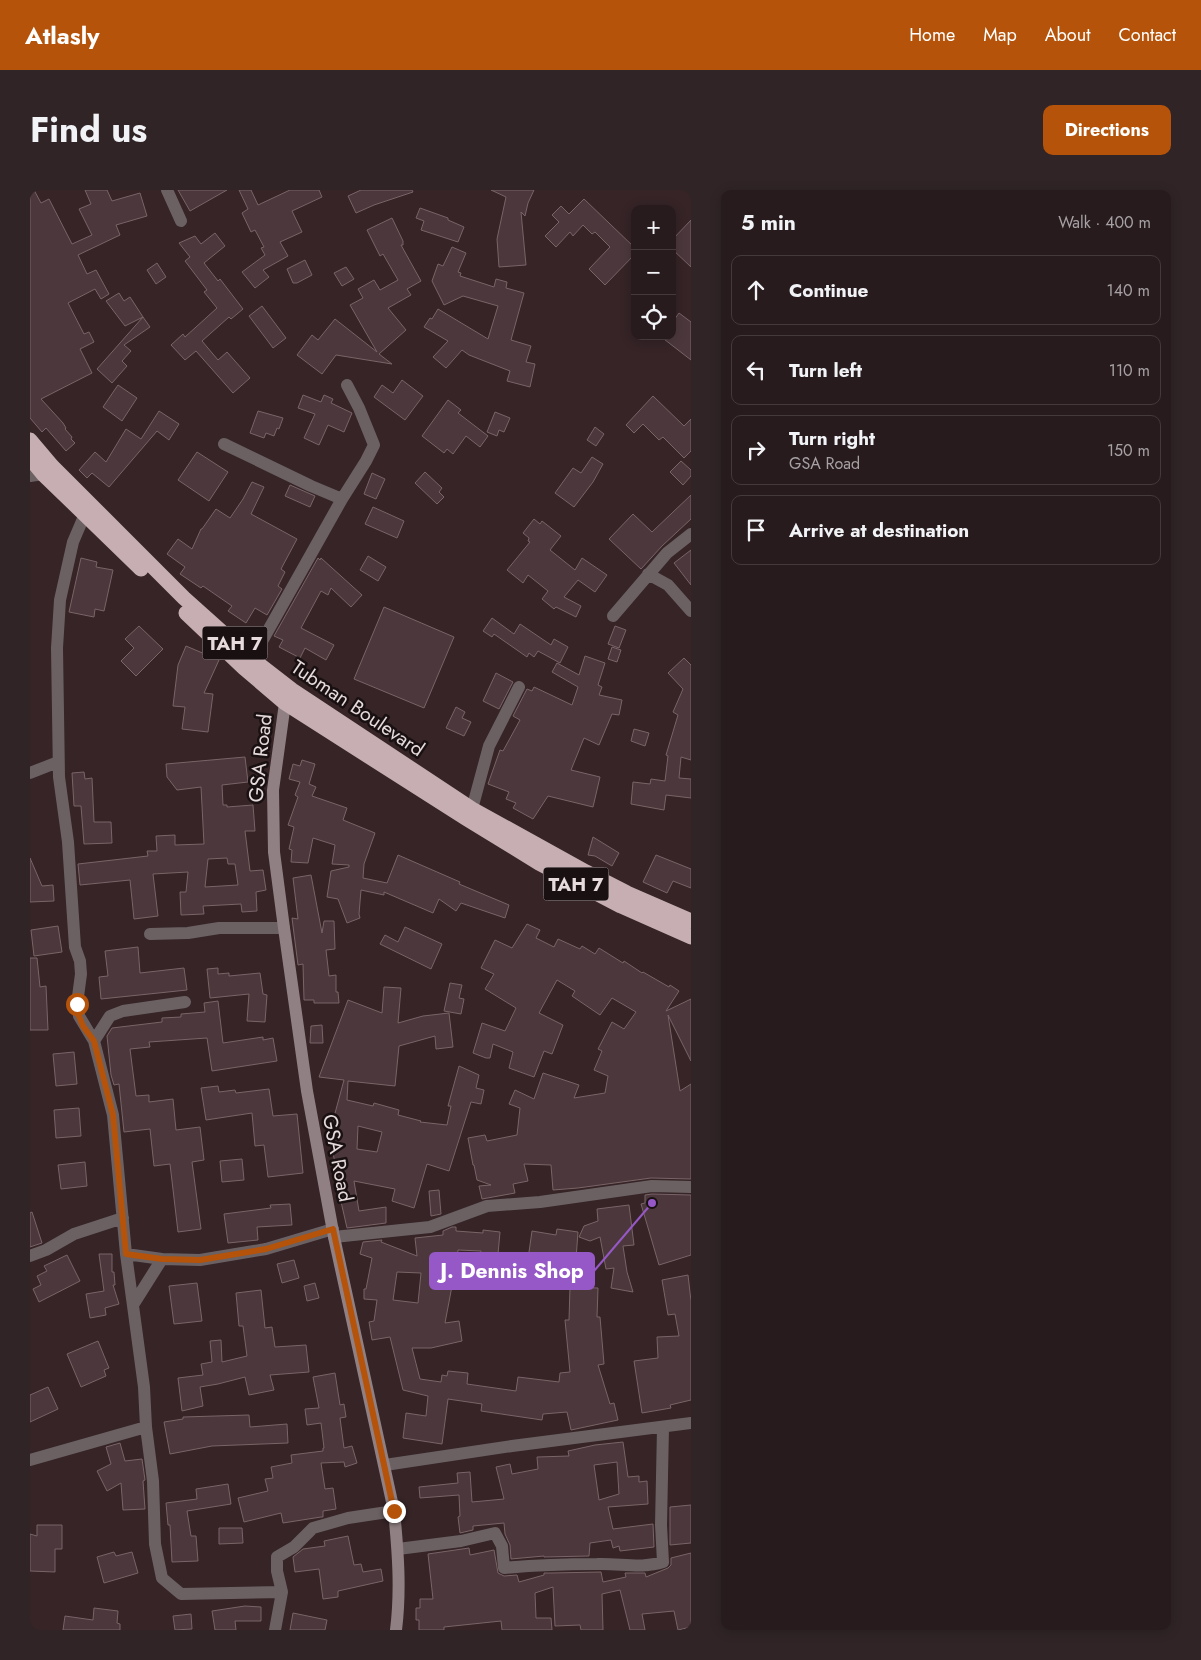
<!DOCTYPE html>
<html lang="en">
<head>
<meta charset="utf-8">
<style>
  :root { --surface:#281b1d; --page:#302426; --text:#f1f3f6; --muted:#a5a1a4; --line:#44393b; --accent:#b45309 }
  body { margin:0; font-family:Jost,sans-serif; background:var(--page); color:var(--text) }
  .controls { position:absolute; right:15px; top:15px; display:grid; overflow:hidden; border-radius:10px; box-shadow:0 2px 12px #0003 }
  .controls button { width:45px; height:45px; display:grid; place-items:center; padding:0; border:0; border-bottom:1px solid var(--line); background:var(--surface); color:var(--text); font:25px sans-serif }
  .stop { position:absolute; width:15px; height:15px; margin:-11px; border:4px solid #b45309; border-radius:50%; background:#fff }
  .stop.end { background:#b45309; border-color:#fff; box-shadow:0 1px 5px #0008 }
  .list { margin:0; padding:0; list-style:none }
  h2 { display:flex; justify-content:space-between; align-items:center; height:65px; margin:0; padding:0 20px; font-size:21px }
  h2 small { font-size:16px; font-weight:400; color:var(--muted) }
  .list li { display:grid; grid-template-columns:32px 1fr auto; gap:15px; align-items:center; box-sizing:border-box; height:70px; margin:0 10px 10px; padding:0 10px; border:1px solid var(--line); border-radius:10px }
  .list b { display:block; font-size:19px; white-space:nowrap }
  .list p { margin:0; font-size:16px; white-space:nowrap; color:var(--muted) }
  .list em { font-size:16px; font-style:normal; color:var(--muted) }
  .icon { flex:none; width:28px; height:28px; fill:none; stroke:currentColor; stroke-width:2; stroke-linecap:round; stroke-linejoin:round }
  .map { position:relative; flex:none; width:661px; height:1440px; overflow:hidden; border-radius:10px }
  header { display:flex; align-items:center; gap:30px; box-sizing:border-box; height:70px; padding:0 25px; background:var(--accent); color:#fff }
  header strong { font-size:24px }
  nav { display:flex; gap:28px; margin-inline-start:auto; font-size:18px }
  .intro { display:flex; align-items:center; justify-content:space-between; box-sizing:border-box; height:120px; padding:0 30px }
  h1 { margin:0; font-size:35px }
  .button { padding:12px 22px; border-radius:10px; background:var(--accent); color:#fff; font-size:18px; font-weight:700 }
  main { display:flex; gap:30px; padding:0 30px }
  aside { flex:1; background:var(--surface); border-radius:10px; box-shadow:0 2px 12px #0003 }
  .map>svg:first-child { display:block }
</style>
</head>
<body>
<header>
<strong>Atlasly</strong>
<nav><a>Home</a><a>Map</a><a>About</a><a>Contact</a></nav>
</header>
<div class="intro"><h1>Find us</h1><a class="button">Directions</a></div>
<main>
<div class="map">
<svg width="661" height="1440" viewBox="0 0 661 1440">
  <rect width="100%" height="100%" fill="#362427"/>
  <path fill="#4c383c" stroke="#796468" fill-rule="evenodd" d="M0,0h4l7,13 8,-4 23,45 20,-9 -13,-26 12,-5 -6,-14h22l5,11 28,-8 7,23 -31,9 4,10 -42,20 9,19 9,-4 13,24 -8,5 -6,-10 -27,14 16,31 5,-2 5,10 -14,7 12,24 -51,26 22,24 3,5 -1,1 7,8 -1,2 4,4 -9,8 -20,-23 -4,4 -12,-14z
    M148,0h49l-37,21z
    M209,0h12l7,15 32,-15h29l3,7 -30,14 10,21 -22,10 8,14 -25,14 6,7 -14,11 -13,-16 23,-17 -4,-7 3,-1 -9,-17 -4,2 -9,-19 6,-4z
    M331,0h51l1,2 -39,13 -18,8 -8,-17z
    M461,0h43l-6,13 -3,13 -4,-4 5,53 -27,2 -2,-28 9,-42z
    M554,9l51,49v6l-30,31 -16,-16 21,-22 -15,-15 -3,2 -9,-9 -10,11 -3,-4 -14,15 -11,-11 14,-14 -7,-7 9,-9 8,8z
    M390,18l28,10v2l16,7 -6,15 -37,-12 3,-9 -8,-3z
    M362,28l11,23v4h-2l20,36 -14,8 4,6 -23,13 18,22 -27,24 13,10 -56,-9 -14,19 -25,-19 15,-20 6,5 17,-21 42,33 -27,-47 13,-7 -5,-9 16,-9 6,10 18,-10 -15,-26 -3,2 -13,-26z
    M661,30v47l-19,-18v-9z
    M185,43l10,13 -21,17 14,18 2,-2 23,30 -12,10 -2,-2 -27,24 16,19 9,-8 23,26 -17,15 -37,-42 -11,9 -14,-15 12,-11 2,3 32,-29 -13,-16 3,-2 -22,-29 5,-4 -11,-14 16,-7 6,8z
    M422,57l14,6 -8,19 3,1 -1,3 34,11 2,-8 11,3 -1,6 18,5 -13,47 20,6 -5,16 9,2 -5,23 -23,-6 3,-10 -41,-16 -7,-5 -16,18 -13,-11 15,-16 -24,-14 6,-9 2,1 6,-10 50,30 10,-33 -35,-10 -19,9 -12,-24 6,-17 5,2z
    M275,70l7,15 -15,8h-4l-6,-14z
    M127,73l9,14 -10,7 -9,-14z
    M316,77l8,12 -12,7 -8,-13z
    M89,103l5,8 6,-4 13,20 -18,9 -19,-25z
    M232,116l24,32 -13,10 -24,-32z
    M649,123l12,9v38l-31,-24h12v-13z
    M113,127l7,10 -26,18 7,6 -9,10 5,5 -15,17 -15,-14z
    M372,190l21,16 -18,24 -31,-23 8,-12 11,8z
    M88,195l19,13 -15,23 -19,-14z
    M273,205l18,7 3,-7 9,4 -2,4 21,10 -8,19 -16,-7 -9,20 -15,-7 11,-24 -17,-6z
    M623,206l31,30 7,-7v32l-7,7 -21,-21 -4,3 -16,-16 -9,9 -8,-8z
    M418,210l13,10 -3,3 30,23 -8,11 -14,-11 -13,18 -6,-5 -3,4 -22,-17z
    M129,221l20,13 -10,16 -12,-9 -48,56 -17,-14 -5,5 -8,-8 16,-18 11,10 20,-33 15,10z
    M228,221l25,7 -4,11 -2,-1 -3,8 -8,-3 -2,5 -14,-5z
    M465,222l15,6 -6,14 -5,-2 -2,6 -10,-4z
    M565,237l9,7 -8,12 -9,-6z
    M167,262l31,20 -19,29 -31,-21z
    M562,267l11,7 -10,18 -19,25 -19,-14 18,-25 8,5z
    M651,271l10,9v6l-8,9 -13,-13z
    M395,282l17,16 -3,4 5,5 -7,7 -22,-21z
    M342,283l13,6 -9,20 -12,-5z
    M222,292l12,5 -13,27 46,25 -16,30 4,3 -7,14 4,3 -15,26 -12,-7 -9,15 -18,-12 4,-5 -29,-20 -2,2 -21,-14 5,-7 -18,-13 11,-15 14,10 9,-20h1l14,-20 14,9 13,-19z
    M260,295l25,11 -5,11 -25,-11z
    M661,305v24l-29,27 -21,23 -32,-30 24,-25 19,18z
    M343,317l31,14 -7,17 -32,-14z
    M504,329l6,5 2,-3 19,15 -11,14 25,20 7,-12 25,17 -12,17 -17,-12 -14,17 17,9 -5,11 -20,-10 -2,2 -12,-10 6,-8 -20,-16 -5,8 -16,-13 23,-28 -2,-1 1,-3 -6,-5z
    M661,360v35l-17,-22z
    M338,366l18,11 -8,14 -18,-11z
    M51,368l16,4 -1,5 17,3 -9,41 -9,-2 -1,8 -25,-5z
    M288,368l2,2 1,-2 41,37 -11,12 -20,-19 -3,7 -7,-4 -20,37 33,17 -8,15 -21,-12 -5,10 -21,-11 4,-7 -9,-4z
    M354,417l70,30 -30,71 -70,-29z
    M462,428l22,16 6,-10 31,21 3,-6 14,8 -8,16 -22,-12 -4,6 -5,-4 -2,4 -33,-23 -2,3 -9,-6z
    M109,436l24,23 -27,27 -15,-15 13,-13 -9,-9z
    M585,436l11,4 -7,18 -11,-4z
    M156,456l33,14 -15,33 9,1 -5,38 -26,-3 3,-22 -12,-1 5,-41z
    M582,457l9,3 -4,12 -9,-3z
    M555,466l20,7 -7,22 4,2 -3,8 23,5 -3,15 -7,-1 -13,31 -15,-7 -13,32 29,7 -7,30 -45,-11 -15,23 -20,-11 3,-5 -10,-4 3,-7 -21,-8 12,-34 3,1 17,-31 -7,-4 14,-27 5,2 2,-4 38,18 6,-18 -26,-15 5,-9 22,12z
    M654,468l7,7v95l-10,-3 -2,21 12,1v19l-25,-3 -2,15 -33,-6 2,-22 17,2 1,-5 14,2 3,-25 -2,-1 12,-40 -5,-3 10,-23 -15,-16z
    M466,483l17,9 -14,27 -16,-8z
    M426,517l9,5 -3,6 9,4 -7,14 -18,-8z
    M604,539l15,4 -4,13 -14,-5z
    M215,567l3,25 -26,3 1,20h4v2l26,-2 2,26h-10l5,40 13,-1 3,20 -10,2 1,19 -15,1 -1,-8 -38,2 1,8 -23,1 -1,-23h6l2,-20 -35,2 5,42 -24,3 -4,-39 -50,5 -2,-21 70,-8 -1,-5h10l-1,-15 19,-1v10l29,-1 -3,-57 -24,3 -10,-13 -1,-13zM197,668l1,6h7l3,21 -33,2 3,-28z
    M272,570l13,4 -6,20 7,3 -4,9 35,12 -4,12 32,13 -11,31 -1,14 24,5 11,-28 62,27 -1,2 50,21 -4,13 -44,-15 -5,8 -17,-12 -6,14 -49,-21v3l-23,-5 -2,24 1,4 -13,5 -9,-24 -11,-2 4,-26 18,-4v-2l-17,-1 3,-19 -22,-7 -5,25 -17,-1 1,-12 -3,-1 5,-22 -6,-2 10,-28 -3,-2 5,-13 -11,-3 4,-15 7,2z
    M54,582l1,7 7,-1 2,44h17l1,21 -28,1 -3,-38h-7l-2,-33z
    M563,647l26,16 -7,13 -17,-10 -7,-1z
    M626,665l35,14v19l-18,-7 -6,12 -24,-11z
    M0,668l12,28 11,-1 1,16 -24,1z
    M281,685l11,58 2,-12h10l1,28 -9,1 3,26 7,-1v17h2l1,11h-25v-3h-10l-1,-36 -5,1 -6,-47 6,1 -5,-41z
    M497,734l13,6 -4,8 18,9 4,-8 22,10 2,-3 13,8 4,-6 24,15 1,-2 18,12 1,-1 26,15 1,-2 9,6 -13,20 25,-12v62l-23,-46 12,76 11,-7v95l-40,-1 -73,10 -25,2 -2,-25 -27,-1 4,17 -15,3 2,9 -33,6 -3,-13 12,-1 -14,-5 -3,-15h-1l-5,-27 17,-3 2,6 30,-6 3,-27 -11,-4 6,-14 19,9 9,-26 36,12 -5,13 31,-5 3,-17 -14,-6 8,-19 -4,-2 14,-27 12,7 12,-17 -24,-14 -12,17 -28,-19 3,-5 -18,-11 -18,33 24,12 -11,29 -8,-3 -10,26 -25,-9 4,-16 -20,-8 -3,14h-4l-13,-5 9,-30 23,8 11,-23 -31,-19 9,-15 -13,-6 14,-28 17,8z
    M28,736l4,26 -28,4 -3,-26z
    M375,737l37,17 -11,25 -51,-25 5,-9 13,7z
    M108,757l2,26 44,-5 3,22 -86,9 -2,-22 9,-1 -3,-25z
    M0,768h7l3,29 6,-1 2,44h-18z
    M188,778v6l11,-1v3l31,-3 3,21 4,1 -2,27 -18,-1 2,-27 -39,4 -3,-29z
    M420,793l12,2 -3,13 5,1 -3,15 -17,-3z
    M354,797l17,1 -3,35 25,-7 26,-3 4,34 -17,2 -1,-13 -36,10 -4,40 -47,-5 -1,19 26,6 1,-3 25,7 -1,5 23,6 -1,1 27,3 4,-19h-3l11,-40 20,9 -3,13 8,2 -3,14 -10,-2 -22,69 -22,-7 -13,44 -22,-7 3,-12 -41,-8 5,30 27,-4v16l-39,5 -10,-44 -1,-21h-1l-7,-35h3l13,-48 -25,-3 29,-77 34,13zM328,936l24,6 -5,20 -20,-3z
    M188,811l5,42 40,-6v3l10,-2 4,23 -65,10 -5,-33 -58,4 1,5 -20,2 6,47 13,-1v7l24,-3 3,31 24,-3 4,33 -12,2 9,67 -23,3 -8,-68 -16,2 -4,-37 -26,3 -5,-48 -5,1 -3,-10 -4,-39 5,-8 50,-6v-4l19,-1v-3l24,-2 -1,-9z
    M292,835l1,18h-13l1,-17z
    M44,862l3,32 -21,2 -3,-32z
    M188,896l1,6 16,-2 1,3 33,-4 4,27 24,-2 6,59 -35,4 -4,-32 -9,1 -3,-33 -46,7 -5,-32z
    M49,918l2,28 -25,2 -2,-28z
    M212,969l2,21 -22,2 -2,-21z
    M55,972l2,24 -26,3 -3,-24z
    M409,1000l2,24 -10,2 -2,-25z
    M622,1004l39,1v60l-32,10 -18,-61 4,-1v-8z
    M260,1014l2,21 -35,2 1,13 -30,3 -4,-29 47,-6 -1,-3z
    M599,1015l5,40 -11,1 4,26 6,20 -22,-4 3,-20 -8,1 -6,-32 -10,4 -11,-4 5,-11 14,-5 -1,-12z
    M2,1022l10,31 -12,4v-34z
    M422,1037h4v4l27,2v-3l17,2 -3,33 -17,-2 1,-12 -23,-1 -4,36h-2l-7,37 14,-2 3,20 -31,7h-19l8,31 21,3 1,-7 5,1 1,-5 20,2 -1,11 49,7 2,-14 41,5 1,-9 10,-1 -5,-52h4l1,-33 28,1 -1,29h3l4,47 -6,1 12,39 4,-1 4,17 -47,10 -4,-18 -24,2 -1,6 -61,-9 1,-7 -34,-5 -6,45 -39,-6 3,-25 20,3 2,-20 -25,-6 -13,-53 -18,3 -3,-18 5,-1 3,-21 -13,-1v-10h2l6,-31 -12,-4 3,-12 19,-2 -1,2 36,14 -2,-18 28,-3v-4zM367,1082l24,1 -3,30 -25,-3z
    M527,1039l21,3 -3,40 -38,-6v-5l-9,-2 4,-28 24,4z
    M69,1064h13v18h2l1,13h-2l6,19 -14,4 1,7 -16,3 -4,-24 18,-3z
    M37,1065l13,26 -41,21 -6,-13 8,-4 -4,-9 10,-5 -3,-5z
    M264,1070l5,18 -17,5 -5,-19z
    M658,1085l3,26v99l-21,5 1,3 -29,5 -8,-52 24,-3 -1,-21 22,-1 -4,-22 -7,1 -6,-35z
    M167,1093l5,38 -28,3 -5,-38z
    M285,1093l4,15 -12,3 -3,-15z
    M231,1100l4,38 7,-1 3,20 31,-2 3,27 -39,3 4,15 -25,5 -4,-18 -27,7 -18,3 3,19 -21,5 -4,-33 25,-3 -2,-11 11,-2 -2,-21 11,-1 1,22 25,-6 -4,-30h-4l-3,-33z
    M68,1151l11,27 -5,2 2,6 -25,11 -14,-33z
    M305,1183l5,32 4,-1 2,13 -6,1 4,30 8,-2 5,17 -12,4 -1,-5 -23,1 4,26 8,-1 3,21 -13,2v6h-2l-38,6 -2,-10 -37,9 -6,-24 30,-7 -3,-12 8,-1 -2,-11 21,-4 -1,-8 32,-4v-3h1l-3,-25 -14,2 -2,-16 14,-1 -6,-31z
    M18,1197l10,22 -28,13v-27z
    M219,1225l1,12 37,-3 1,19 -76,3 -42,8 -6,-32 19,-3v-2z
    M593,1252l5,35 11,-1v6l8,-1 1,23 -40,3 5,22 40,-5 1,23 -34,4 -1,-5 -6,2 -2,-8 -21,3 -1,13 -45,1v-1l-33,3 -1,-14 -5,-11 -1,-11 -31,3v4l-13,3 -2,-16 2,-1 -1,-21 -39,3 -1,-11 39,-4 -1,-10 13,-1 2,30 32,-3 -8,-32 14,-3 2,10 26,-5 -1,-12 32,-1 -1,-5 27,-6zM587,1272l2,32 -20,6 -5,-35z
    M90,1253l5,18 17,-2 3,21 -2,1 2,28 -22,1 -2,-27 -14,8 -10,-20 14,-7 -5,-17z
    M198,1294l3,20 -44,7 4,25h5l2,25 -26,1 -2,-37h-2l-2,-22 31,-4 -1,-10z
    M661,1315v38l-21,2v-38z
    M7,1335h25v24h-7v23l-25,-1v-37l7,2z
    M189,1338h23l1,15 -24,1z
    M318,1346l6,29 7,-1 2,8 18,-3 2,12 -45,10v6l-15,2 -4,-30 -24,3 -2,-15 10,-8 22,-3 -1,-5z
    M439,1358l1,7 24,-5 4,23 6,3 13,-1 2,7 25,-7v-2h7l50,-1 2,10 23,-5 -1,-4h20l1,4 22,-9 3,-3v-7l20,-5v74l-13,3 -4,-19 -32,3 3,16h-15l-10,-40 -18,4 1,36h-22l-1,-5 -25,1 -2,-39 -18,6 1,25h15l1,12h-50l-1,-9 -57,6v3h-25v-10h-3v-12h4v-9h13l-5,-45z
    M84,1362l2,4 16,-4 6,21 -34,10 -7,-26z
    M215,1416l16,1v14h-26l1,9h-21l-3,-19z
    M64,1418l24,3 -1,12 3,1v6h-57l2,-14 28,4z
    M263,1423l34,7 -2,10h-35z
    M161,1424l1,15 -17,1 -2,-14z"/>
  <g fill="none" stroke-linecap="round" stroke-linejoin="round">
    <path stroke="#6b6163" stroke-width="12" d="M137,0l14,31
      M194,254l87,42 31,13
      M0,286l13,-2
      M618,384l20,11 23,26
      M583,426l54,-63 24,-19
      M222,469l90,-160 24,-38 8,-16 -15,-37 -12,-23
      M0,583l28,-11
      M442,619l17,-63 30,-59
      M120,744l38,-1 31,-5h65
      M64,851l16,-25 13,-5 62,-9
      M304,1047l96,-10 57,-21 53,-4 112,-16 39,1
      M96,1064l36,5
      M0,1066l16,-6 28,-16 49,-16
      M103,1115l29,-46 38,1 66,-11 67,-20
      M116,1237l7,54 2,63 7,34 19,16 101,-2
      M0,1270l116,-33 -2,-40 -18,-133 -13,-139 -19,-74 -15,-25 -2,-12 4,-30 -1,-13 -5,-14 -7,-105 -9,-65 -2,-129 3,-48 13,-58 12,-28
      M355,1275l127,-19 179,-23
      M368,1359l63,-8 34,-8 7,13 2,22c31,-3 62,-4 93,-4 23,-1 45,5 66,-2l-2,-37 2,-97
      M245,1440l7,-38 -5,-21v-14l17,-10 19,-19 35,-10 46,-7"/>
    <path stroke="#908083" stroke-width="12" d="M258,507l-3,6 -12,87 1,62 10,76 23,163 27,146 60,274c4,40 7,79 2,119"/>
    <path stroke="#c6aeb2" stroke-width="15" d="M0,250l22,26 132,132 68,61 40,31 180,119 114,63 41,21 64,28
      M0,268l13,16 98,95
      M156,423l58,55 41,35 182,116 72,44 82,43 70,31"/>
  </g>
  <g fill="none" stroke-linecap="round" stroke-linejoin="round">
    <path stroke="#b45309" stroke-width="6" d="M47,814l2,12 4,10 11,15 19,74 13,139 36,5 38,1 66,-11 67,-20 61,282"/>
  </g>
  <g text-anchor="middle" stroke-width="5" stroke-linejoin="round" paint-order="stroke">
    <g fill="#181011" stroke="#a89d9f" stroke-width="1">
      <rect x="172.5" y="436.5" width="65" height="33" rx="4"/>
      <rect x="513.5" y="677.5" width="65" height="33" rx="4"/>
    </g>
    <g font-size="19" font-weight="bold" fill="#e6dadc">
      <text x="205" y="460">TAH 7</text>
      <text x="546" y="701">TAH 7</text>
    </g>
    <g font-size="20" fill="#e6dadc" stroke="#181011">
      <text transform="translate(328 518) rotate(34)" y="7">Tubman Boulevard</text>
      <text transform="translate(230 568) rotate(-84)" y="7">GSA Road</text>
      <text transform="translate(308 968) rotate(79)" y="7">GSA Road</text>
    </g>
  </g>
  <path fill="none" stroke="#9658c6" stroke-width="2" d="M622 1013L564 1081"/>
  <circle fill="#9658c6" stroke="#181011" stroke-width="2" cx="622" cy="1013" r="5"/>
  <rect fill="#9658c6" stroke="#9658c6" stroke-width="2" x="400" y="1063" width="164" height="36" rx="5"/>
  <g font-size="21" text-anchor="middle" font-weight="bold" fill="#fff">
    <text x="482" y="1088">J. Dennis Shop</text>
  </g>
</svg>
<div class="controls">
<button>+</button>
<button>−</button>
<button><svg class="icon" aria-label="locate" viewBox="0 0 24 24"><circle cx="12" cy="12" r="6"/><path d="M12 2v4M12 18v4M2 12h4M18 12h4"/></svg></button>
</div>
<div class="stop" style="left:47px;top:814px"></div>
<div class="stop end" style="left:364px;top:1321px"></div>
</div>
<aside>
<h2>5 min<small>Walk · 400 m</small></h2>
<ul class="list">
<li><svg class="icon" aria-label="ahead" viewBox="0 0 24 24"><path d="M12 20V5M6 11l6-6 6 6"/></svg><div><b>Continue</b></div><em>140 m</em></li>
<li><svg class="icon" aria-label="left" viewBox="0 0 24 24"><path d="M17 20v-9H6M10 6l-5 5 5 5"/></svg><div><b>Turn left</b></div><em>110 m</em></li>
<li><svg class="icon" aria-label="right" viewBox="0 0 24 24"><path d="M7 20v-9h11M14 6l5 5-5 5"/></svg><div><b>Turn right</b><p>GSA Road</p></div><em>150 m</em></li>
<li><svg class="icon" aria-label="arrive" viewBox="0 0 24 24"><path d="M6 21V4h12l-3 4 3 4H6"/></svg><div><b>Arrive at destination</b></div></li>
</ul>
</aside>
</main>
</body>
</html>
